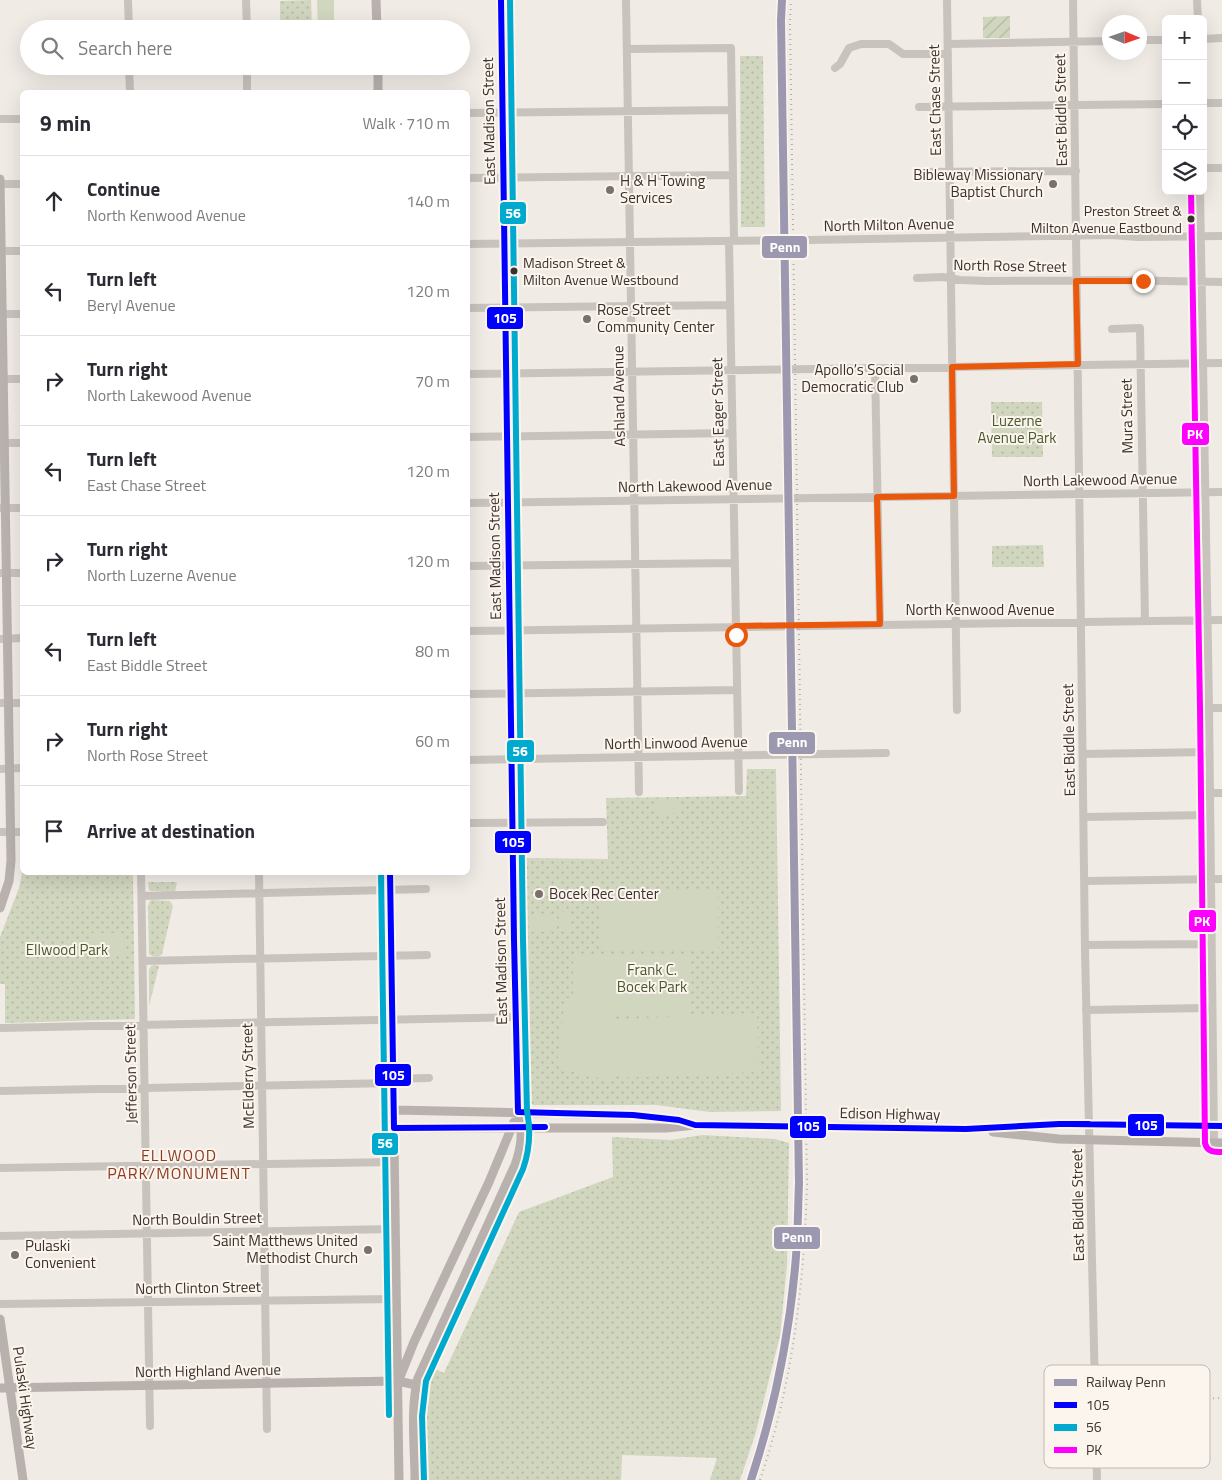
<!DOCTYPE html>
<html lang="en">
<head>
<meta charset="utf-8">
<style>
  :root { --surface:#fff; --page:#f2f2f3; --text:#2b2b33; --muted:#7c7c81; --line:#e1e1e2 }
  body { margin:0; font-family:"Titillium Web",sans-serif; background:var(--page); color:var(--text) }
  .controls { position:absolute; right:15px; top:15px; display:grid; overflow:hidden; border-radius:8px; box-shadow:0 5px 20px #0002 }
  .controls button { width:45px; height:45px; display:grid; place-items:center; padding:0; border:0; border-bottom:1px solid var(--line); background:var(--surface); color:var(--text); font:25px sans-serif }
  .compass { position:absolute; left:1102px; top:15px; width:45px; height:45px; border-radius:50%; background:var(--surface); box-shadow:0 5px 20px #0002; rotate:92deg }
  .stop { position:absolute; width:15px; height:15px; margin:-11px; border:4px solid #ea580c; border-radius:50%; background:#fff }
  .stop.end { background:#ea580c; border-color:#fff; box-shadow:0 1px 5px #0008 }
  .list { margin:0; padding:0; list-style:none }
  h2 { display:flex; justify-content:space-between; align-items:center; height:65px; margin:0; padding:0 20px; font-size:21px }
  h2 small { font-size:16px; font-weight:400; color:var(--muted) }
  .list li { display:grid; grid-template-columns:32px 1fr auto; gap:15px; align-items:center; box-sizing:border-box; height:90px; padding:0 20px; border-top:1px solid var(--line) }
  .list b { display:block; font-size:19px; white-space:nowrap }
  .list p { margin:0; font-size:16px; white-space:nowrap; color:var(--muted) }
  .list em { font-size:16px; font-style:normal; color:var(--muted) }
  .icon { flex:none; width:28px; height:28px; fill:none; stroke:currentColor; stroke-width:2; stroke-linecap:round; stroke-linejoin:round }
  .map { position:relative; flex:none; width:1222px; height:1480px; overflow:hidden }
  .search { position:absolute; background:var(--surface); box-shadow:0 5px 20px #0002; left:20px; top:20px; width:450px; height:55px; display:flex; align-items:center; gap:12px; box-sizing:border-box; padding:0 18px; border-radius:28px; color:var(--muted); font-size:19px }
  .panel { position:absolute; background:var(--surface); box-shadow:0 5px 20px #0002; left:20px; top:90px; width:450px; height:785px; border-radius:8px }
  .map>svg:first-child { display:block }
</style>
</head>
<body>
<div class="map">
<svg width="1222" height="1480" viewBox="0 0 1222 1480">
  <defs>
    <pattern id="grass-dots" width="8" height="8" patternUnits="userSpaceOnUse" patternTransform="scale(1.25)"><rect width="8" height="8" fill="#d1d6bf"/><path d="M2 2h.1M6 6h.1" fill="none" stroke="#b4b8a4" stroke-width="1.8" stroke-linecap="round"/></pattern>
    <pattern id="garden-furrows" width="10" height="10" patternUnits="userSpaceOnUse" patternTransform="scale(1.25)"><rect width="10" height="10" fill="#d1d6bf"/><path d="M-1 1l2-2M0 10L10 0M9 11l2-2" fill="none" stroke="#b4b8a4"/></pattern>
  </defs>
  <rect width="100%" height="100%" fill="#f0ebe5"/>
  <path fill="url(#grass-dots)" d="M311,0l1,29h-32v-28z
    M740,56h23l2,171h-24z
    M991,402h51l1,55h-51z
    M1043,545l1,22h-52v-21z
    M747,769h29l5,342 -71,1 -54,-7h-123l-7,-5 -2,-242 84,1 -2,-61 140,-2z
    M21,863h1v9l111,1 2,146 -130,4v-39h-5v-47l19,-49 3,-14z
    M148,882h29l-2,10 -24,-1 -2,-1z
    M152,900l18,1 3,5 -11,48c-3,4 -10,3 -13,0l-1,-48 2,-5z
    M154,965l5,1 -10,40v-36l2,-4z
    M702,1135l73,4 14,4 -2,121 -7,72 -25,99 -15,45h-30l7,-22 -95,-3 -1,25h-197l-2,-81 9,-32 13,6 75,-161 94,-35 -1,-40 59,3z"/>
  <path fill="url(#garden-furrows)" d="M1010,16v22h-27v-21z"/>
  <path fill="#d1d6bf" d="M317,0h17v29h-16z
    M992,421h18v28h-18z
    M656,801h25v12l-25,1z
    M718,890v60h-117l-1,-59z
    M561,912h10v18h-10z
    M530,915h27v16l-27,1z
    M91,933h33l1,21 -34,1z
    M690,955l1,60 -79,1 5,5v-2l140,-6 2,59 -139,6 -1,-8 -7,11 -51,-12 -4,-6 8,-65h8v-42z"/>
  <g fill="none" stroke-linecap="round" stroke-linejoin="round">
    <path stroke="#c9c3be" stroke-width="8" d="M128,0l1,29
      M246,0l1,29
      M626,0l13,792
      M947,0l10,710
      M1073,0l12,950 12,530
      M1197,0l1,19
      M1203,39l19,-1
      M1140,40h26
      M948,44l162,-3
      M627,49l104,-1 3,193
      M129,66l1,26
      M247,66v26
      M835,68l5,-4 9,-16 12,-4h28l14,10h45
      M1203,103h19
      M919,107l247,-3
      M468,113l264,-3
      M0,119h22
      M1203,168h19
      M917,172l159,-1
      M468,178l264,-3
      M0,184h22
      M1200,191l9,517 5,435
      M729,241l10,550
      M468,244l341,-4 302,-5 27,2 84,-1
      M0,251h22
      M917,278l26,-1 17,3 27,1 124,-1 111,2
      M468,308l262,-3
      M2,314h20
      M1112,329l28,-1 5,293
      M875,368l5,256
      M468,374l754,-11
      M0,379h22
      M468,437l264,-4
      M0,443h22
      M468,503l754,-11
      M0,508h22
      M468,566l267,-3
      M0,573h22
      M468,631l754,-11
      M0,639l22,-1
      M468,694l269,-4
      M0,703h22
      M1209,708h13
      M1083,754l126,-2
      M468,760l418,-7
      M0,769l22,-1
      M1209,793h13
      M1084,817l126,-2
      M468,823l135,-1
      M0,832h22
      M141,872l9,554
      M259,872l8,557
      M1085,881l137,-2
      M142,896l284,-7
      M1085,945l126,-1
      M143,961l284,-6
      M1086,1010l119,-2 7,2
      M0,1028l516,-11
      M393,1079l36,-1
      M0,1091l393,-8
      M0,1168l394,-6
      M0,1236l395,-7
      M0,1304l396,-5"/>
    <path stroke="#b8b1ad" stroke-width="9" d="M376,0l1,29
      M378,66v26
      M0,179l11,682 -2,20 -9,27
      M390,872l9,608
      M394,1110l239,5 46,5 11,3
      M861,1127l105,2 93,-5 163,2
      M394,1128h272l29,-3 86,1
      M993,1132l66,7 163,4
      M0,1319l23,161
      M400,1377l14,-35 75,-160 25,-60
      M0,1388l398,-7 18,4
      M415,1480c0,-31 -5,-72 3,-102l97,-213c7,-19 8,-33 3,-53l-4,-172 -13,-940"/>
    <path stroke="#b1aca8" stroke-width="2" stroke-dasharray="1 4" stroke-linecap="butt" d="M1198,1399l24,-1
      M760,1480c33,-97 44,-195 47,-297l-17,-1162 1,-21"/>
    <path stroke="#b8b1ad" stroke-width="9" d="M781,1126l80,1"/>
    <defs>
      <path id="bus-1" d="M501,0l13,940 4,172 115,3 46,5 16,5 271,4 93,-5h30
        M390,872l4,256 151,-1
        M1070,1124l152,2"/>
      <path id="bus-2" d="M381,872l8,543
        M424,1480l-2,-64 4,-35 97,-212c7,-20 8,-38 4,-58l-4,-171 -13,-940"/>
      <path id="bus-3" d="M1191,191l9,517 5,435c2,9 9,9 17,9"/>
    </defs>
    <use href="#bus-1" stroke="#fbf5ee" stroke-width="10"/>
    <use href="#bus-2" stroke="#fbf5ee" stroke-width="10"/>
    <use href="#bus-3" stroke="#fbf5ee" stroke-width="10"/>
    <use href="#bus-1" stroke="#00f" stroke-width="6"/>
    <use href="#bus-2" stroke="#00a9ce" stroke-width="6"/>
    <use href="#bus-3" stroke="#f0f" stroke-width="6"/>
    <defs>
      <path id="rail-1" d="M751,1480c24,-73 39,-148 45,-224 2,-25 2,-49 3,-73l-18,-1162 1,-21"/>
    </defs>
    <use href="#rail-1" stroke="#fbf5ee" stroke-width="11"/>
    <use href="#rail-1" stroke="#9c98b0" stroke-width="8"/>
  </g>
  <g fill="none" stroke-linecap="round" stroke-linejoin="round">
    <path stroke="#ea580c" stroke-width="6" d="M736,635v-9l144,-2 -3,-127 77,-1 -2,-129 126,-3 -2,-83h67"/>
  </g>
  <g fill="#7a716c" stroke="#fbf5ee" stroke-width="2">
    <circle cx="1053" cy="184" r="5"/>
    <circle cx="610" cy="190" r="5"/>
    <circle cx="587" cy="319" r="5"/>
    <circle cx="914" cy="379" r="5"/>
    <circle cx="539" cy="894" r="5"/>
    <circle cx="368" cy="1250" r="5"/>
    <circle cx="15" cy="1255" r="5"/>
  </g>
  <g fill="#3b302b" stroke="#fbf5ee" stroke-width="2">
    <circle cx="1191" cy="219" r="4.5"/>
    <circle cx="514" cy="271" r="4.5"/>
  </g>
  <g text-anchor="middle" stroke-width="4" stroke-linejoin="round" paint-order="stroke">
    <g font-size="14" fill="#3b302b" stroke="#fbf5ee" text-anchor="end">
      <text x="1182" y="216">Preston Street &amp;<tspan x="1182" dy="17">Milton Avenue Eastbound</tspan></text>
      <text x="523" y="268" text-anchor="start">Madison Street &amp;<tspan x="523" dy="17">Milton Avenue Westbound</tspan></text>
    </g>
    <g font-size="15" fill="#3b302b" stroke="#fbf5ee">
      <text transform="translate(935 100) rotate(-91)" y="5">East Chase Street</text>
      <text transform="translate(1061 110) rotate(-91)" y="5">East Biddle Street</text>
      <text transform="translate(489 121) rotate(-91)" y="5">East Madison Street</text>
      <text transform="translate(889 225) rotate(-1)" y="5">North Milton Avenue</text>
      <text transform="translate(1010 266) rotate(1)" y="5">North Rose Street</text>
      <text transform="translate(619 396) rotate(-91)" y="5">Ashland Avenue</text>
      <text transform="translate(718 412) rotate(-91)" y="5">East Eager Street</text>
      <text transform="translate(1127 416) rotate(-91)" y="5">Mura Street</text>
      <text transform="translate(1100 480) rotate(-1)" y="5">North Lakewood Avenue</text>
      <text transform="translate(695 486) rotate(-1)" y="5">North Lakewood Avenue</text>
      <text transform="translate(495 556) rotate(-91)" y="5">East Madison Street</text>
      <text x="980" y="615">North Kenwood Avenue</text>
      <text transform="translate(1069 740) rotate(-91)" y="5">East Biddle Street</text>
      <text transform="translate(676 743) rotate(-1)" y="5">North Linwood Avenue</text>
      <text transform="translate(501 961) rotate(-91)" y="5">East Madison Street</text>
      <text transform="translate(131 1074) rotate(-91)" y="5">Jefferson Street</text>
      <text transform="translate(248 1076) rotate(-91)" y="5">McElderry Street</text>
      <text transform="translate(890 1114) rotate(1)" y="5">Edison Highway</text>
      <text transform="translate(1078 1205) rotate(-91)" y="5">East Biddle Street</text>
      <text transform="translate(197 1219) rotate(-1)" y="5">North Bouldin Street</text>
      <text transform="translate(198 1288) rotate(-1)" y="5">North Clinton Street</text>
      <text transform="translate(208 1371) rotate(-1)" y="5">North Highland Avenue</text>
      <text transform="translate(25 1398) rotate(82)" y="5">Pulaski Highway</text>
    </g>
    <g font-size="15" fill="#3b302b" stroke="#fbf5ee" text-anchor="start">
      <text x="1043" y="180" text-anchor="end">Bibleway Missionary<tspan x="1043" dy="17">Baptist Church</tspan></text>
      <text x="620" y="186">H &amp; H Towing<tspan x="620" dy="17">Services</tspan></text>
      <text x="597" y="315">Rose Street<tspan x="597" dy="17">Community Center</tspan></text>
      <text x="904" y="375" text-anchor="end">Apollo’s Social<tspan x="904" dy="17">Democratic Club</tspan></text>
      <text x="549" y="899">Bocek Rec Center</text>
      <text x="358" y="1246" text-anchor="end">Saint Matthews United<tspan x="358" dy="17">Methodist Church</tspan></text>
      <text x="25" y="1251">Pulaski<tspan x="25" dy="17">Convenient</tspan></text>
    </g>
    <g font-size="15" fill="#4a5a2e" stroke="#fbf5ee">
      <text x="1017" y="426">Luzerne<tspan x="1017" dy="17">Avenue Park</tspan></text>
      <text x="67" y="955">Ellwood Park</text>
      <text x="652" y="975">Frank C.<tspan x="652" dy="17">Bocek Park</tspan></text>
    </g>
    <g font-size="16" letter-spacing="1" fill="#8c3b22" stroke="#fbf5ee">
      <text x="179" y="1161">ELLWOOD<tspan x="179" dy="18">PARK/MONUMENT</tspan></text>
    </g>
  </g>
  <rect x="1044" y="1365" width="166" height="103" rx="8" fill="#fbf5ee" stroke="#c1bab4" stroke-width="1"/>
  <rect x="1054" y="1379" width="23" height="7" fill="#9c98b0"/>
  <rect x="1054" y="1402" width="23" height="6" fill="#00f"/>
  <rect x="1054" y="1424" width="23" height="7" fill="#00a9ce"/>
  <rect x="1054" y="1447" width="23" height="6" fill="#f0f"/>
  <g font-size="14" fill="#3b302b">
    <text x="1086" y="1387">Railway Penn</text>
    <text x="1086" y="1410">105</text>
    <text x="1086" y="1432">56</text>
    <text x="1086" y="1455">PK</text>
  </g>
  <g stroke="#fbf5ee" stroke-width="2">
    <rect x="499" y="201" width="28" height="24" rx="5" fill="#00a9ce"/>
    <rect x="761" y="235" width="47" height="24" rx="5" fill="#9c98b0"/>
    <rect x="486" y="306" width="38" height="24" rx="5" fill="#00f"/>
    <rect x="1181" y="422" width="29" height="24" rx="5" fill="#f0f"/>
    <rect x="768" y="731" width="48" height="24" rx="5" fill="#9c98b0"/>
    <rect x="506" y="739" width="29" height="24" rx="5" fill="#00a9ce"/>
    <rect x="494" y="830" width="38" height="24" rx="5" fill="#00f"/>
    <rect x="1188" y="909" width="29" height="24" rx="5" fill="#f0f"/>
    <rect x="374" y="1063" width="38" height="24" rx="5" fill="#00f"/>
    <rect x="1127" y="1113" width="38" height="24" rx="5" fill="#00f"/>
    <rect x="789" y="1115" width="38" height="24" rx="5" fill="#00f"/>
    <rect x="371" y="1132" width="28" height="24" rx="5" fill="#00a9ce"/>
    <rect x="773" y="1226" width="48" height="24" rx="5" fill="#9c98b0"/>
  </g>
  <g font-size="14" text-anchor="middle" font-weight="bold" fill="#fff">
    <text x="513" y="218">56</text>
    <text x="785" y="252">Penn</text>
    <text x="505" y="323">105</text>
    <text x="1195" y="439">PK</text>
    <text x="792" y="747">Penn</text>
    <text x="520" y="756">56</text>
    <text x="513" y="847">105</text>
    <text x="1202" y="926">PK</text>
    <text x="393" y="1080">105</text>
    <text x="1146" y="1130">105</text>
    <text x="808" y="1131">105</text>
    <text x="385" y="1148">56</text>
    <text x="797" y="1242">Penn</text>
  </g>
</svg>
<div class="controls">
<button>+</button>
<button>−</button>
<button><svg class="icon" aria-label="locate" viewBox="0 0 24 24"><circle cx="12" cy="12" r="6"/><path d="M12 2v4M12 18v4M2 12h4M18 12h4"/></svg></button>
<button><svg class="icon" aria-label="layers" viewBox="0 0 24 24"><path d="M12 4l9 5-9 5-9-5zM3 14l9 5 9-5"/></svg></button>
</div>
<svg class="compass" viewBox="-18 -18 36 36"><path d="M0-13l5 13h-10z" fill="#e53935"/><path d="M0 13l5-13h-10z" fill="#7c7c81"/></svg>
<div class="stop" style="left:736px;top:635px"></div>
<div class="stop end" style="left:1143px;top:281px"></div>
<div class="search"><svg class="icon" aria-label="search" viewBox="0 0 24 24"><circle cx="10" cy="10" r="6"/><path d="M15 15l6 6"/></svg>Search here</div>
<section class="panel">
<h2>9 min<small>Walk · 710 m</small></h2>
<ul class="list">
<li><svg class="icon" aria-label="ahead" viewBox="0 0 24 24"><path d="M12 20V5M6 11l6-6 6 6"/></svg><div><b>Continue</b><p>North Kenwood Avenue</p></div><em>140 m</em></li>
<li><svg class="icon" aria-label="left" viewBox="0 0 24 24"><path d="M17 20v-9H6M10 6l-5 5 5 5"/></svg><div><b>Turn left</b><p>Beryl Avenue</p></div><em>120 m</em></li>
<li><svg class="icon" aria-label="right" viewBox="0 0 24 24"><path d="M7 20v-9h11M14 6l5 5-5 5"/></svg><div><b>Turn right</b><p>North Lakewood Avenue</p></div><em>70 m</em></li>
<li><svg class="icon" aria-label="left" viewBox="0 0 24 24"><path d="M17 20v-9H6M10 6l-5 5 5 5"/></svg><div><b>Turn left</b><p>East Chase Street</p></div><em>120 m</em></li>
<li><svg class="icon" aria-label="right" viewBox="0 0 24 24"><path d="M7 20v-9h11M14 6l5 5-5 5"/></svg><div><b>Turn right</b><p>North Luzerne Avenue</p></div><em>120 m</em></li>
<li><svg class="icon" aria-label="left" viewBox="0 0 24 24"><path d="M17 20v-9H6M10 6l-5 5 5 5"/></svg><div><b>Turn left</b><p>East Biddle Street</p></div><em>80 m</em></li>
<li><svg class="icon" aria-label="right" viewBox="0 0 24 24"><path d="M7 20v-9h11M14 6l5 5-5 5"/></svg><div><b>Turn right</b><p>North Rose Street</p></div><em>60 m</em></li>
<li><svg class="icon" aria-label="arrive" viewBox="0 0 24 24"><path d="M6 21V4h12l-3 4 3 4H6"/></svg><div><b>Arrive at destination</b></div></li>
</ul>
</section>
</div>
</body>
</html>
